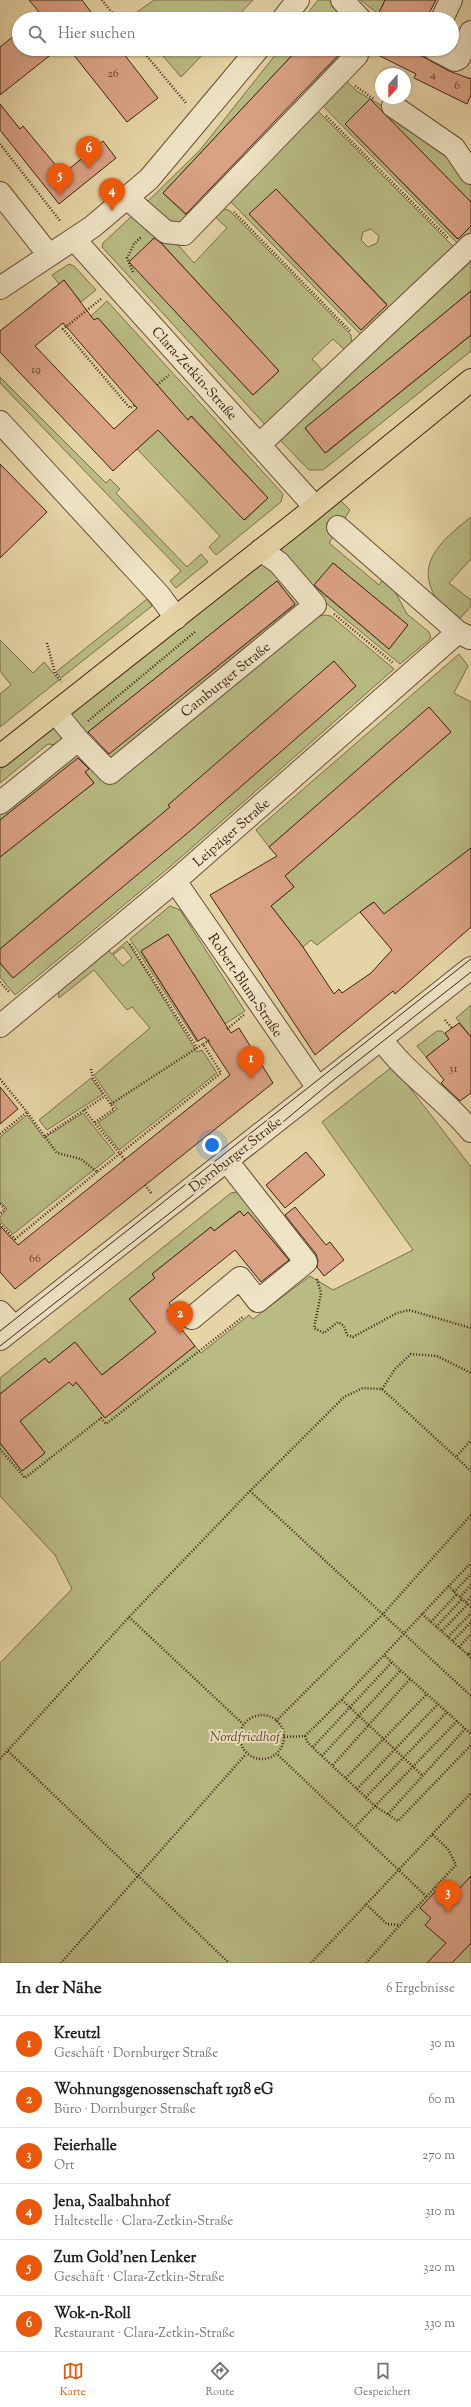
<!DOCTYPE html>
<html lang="de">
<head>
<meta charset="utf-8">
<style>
  :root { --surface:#fff; --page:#f6f6f6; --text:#202124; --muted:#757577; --line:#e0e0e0; --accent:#ea580c }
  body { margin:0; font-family:"Sorts Mill Goudy",serif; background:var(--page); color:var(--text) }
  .compass { position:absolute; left:375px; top:68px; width:36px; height:36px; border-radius:50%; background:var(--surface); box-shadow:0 1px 3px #0004; rotate:201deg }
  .you { position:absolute; left:212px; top:1145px; width:14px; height:14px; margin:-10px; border:3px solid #fff; border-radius:50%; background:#1a73e8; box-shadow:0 0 0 6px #1a73e833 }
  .badge { display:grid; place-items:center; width:26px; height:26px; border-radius:50%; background:var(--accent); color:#fff; font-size:13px; font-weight:700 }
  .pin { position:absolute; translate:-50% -33px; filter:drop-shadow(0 1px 2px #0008) }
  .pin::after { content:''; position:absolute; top:21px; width:14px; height:12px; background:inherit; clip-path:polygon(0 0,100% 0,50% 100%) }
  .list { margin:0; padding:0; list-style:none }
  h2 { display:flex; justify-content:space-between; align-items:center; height:52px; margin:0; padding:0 16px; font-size:17px }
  h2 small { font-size:13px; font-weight:400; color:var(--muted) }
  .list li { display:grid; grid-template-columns:26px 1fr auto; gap:12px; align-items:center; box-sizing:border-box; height:56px; padding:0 16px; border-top:1px solid var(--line) }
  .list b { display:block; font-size:15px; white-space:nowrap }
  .list p { margin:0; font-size:13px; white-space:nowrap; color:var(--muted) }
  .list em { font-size:13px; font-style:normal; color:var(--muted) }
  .icon { flex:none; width:22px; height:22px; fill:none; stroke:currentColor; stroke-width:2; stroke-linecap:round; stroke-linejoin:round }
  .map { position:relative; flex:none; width:471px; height:1963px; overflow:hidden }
  .search { position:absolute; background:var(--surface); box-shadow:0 1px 3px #0004; left:12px; right:12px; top:12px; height:44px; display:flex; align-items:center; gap:10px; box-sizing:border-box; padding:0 14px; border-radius:22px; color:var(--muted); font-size:15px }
  .sheet { height:388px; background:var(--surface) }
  nav { display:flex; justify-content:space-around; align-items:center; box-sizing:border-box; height:56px; border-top:1px solid var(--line); background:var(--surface); font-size:11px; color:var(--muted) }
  nav a { display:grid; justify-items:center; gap:2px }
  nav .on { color:var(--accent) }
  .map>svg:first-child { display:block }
</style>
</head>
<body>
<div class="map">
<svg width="471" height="1963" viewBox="0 0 471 1963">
  <rect width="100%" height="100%" fill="#e5d4a5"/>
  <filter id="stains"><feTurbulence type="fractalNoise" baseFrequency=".005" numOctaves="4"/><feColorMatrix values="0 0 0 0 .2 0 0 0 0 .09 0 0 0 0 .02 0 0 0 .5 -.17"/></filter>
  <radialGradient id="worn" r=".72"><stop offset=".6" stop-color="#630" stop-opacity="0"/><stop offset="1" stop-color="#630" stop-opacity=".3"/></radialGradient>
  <path fill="#b9bb83" stroke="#7c6e4c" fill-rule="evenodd" d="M154,0h99l-18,19h-103l-2,-2z
    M318,0h16l8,8 -10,10 1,1h-30z
    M360,0h25l-6,14z
    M157,49h51l-27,28z
    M280,49h18l-135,144 25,24 157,-168h5l-166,174 -18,-2 -20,-18 54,-53z
    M344,79l14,13 28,16 69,46 16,30v18l-101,-102 -25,24 112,115 14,-13v14l-9,8 -140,-143z
    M310,109l8,2 140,140 -93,88 -135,-138zM276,189l111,115 -26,26 -111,-115zM371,229l8,7 -2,7 -9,4 -7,-7 2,-8z
    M222,209l7,1 122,125 1,13 -3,6 -16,-15 -21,20 15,16 -57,55 -168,-183 1,-4 30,-28 46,31 15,17 33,-35 -16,-15zM156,237l123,134 -26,24 -123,-133z
    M471,254v37l-166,137 21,25 145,-118v16l-148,119h-14l-32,-33z
    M69,264l5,2 22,24 -15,12 -17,-21 -5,3 -7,-9z
    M107,301l176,193 -2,8 -65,53 -7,-8 11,-11 -83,-87 42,-39 -81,-92 -4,3 -4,-4zM192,416l76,82 -23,22 -78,-80z
    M0,377l106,106 4,-4 10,10 -4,4 71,74 14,-13 7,8 -32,26 -6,-7 11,-10 -181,-188z
    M339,499l11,11 -21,33 50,42 7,-10 21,39 22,18 2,6 -31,26 -85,-70 -7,-14 -27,-24v-10zM333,563l75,62 -19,24 -75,-63z
    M471,517v42l-22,24 22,17v6l-15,17c-45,-46 -32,-70 15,-106z
    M263,560c11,2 36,29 41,39 2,4 1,8 0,12l-184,149 -6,3 -13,-2 -33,-39 1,-7zM277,581l18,24 -194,154 -18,-23z
    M147,599l5,7 -91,72 -5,-6z
    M325,615l6,1 63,53 -223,197 -156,129 -15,-18v-14l13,15 136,-154 -149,125v-92l94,-74 -18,-23 -76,60v-7l77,-61 27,27 210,-162zM356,686l-166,144 -22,-25z
    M0,640l33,33 11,-11 15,18 -59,47v-33l11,-9 -11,-14z
    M459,654l9,12 -14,27 17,9v146l-87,67 -11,-13 -56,43 -6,-5 -8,7 -32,-41 23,-19 -9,-11 166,-144 -22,-24 -160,139 -13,-17z
    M52,728l6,1 8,17 -18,-2 -48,39v-13z
    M170,906l10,4 65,101 -20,13 -57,-89 -27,17 57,89 -1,1 -67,-103z
    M127,941l70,111 5,-2 15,23 -98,77 -21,-27 19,-14 -23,-34 56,-47 -18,-21 -5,3 -33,-40 -35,28 -1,-8 49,-41 5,5zM123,947l9,11 -9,8 -10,-11z
    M471,1005v32l-15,-19z
    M437,1031h5l7,8 -23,18 -9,-11z
    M393,1066l78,101v796h-471v-300l72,-74 -17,-34 -55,-59v-53l22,28 23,-18 -25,-32 42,-48 11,12 3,-3 29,36 90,-72 6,7 48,-38 4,4 57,-43 23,14 80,-40 -91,-128z
    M91,1078l12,16 -56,36 -8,-10z
    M83,1113l32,40 -102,81 -13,-13v-4l7,-8 -7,-7v-65l27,-22 17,23z
    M236,1192l6,2 50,60 -7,5 -37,-46 -4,3 -5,-5 -25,20 -3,-4 -59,47 3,4 -25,20 29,32 -60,47 -4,-10 -20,-25 -26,21 -4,-4 -45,35v-16l211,-169 20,-16z"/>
  <path fill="#daa285" stroke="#3f2214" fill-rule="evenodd" d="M29,0h53l14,19h-51z
    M385,0h51l-10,19h-50z
    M19,32v17h39l-58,46v-48z
    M69,49h51l38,49 -31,24z
    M298,49h46l-158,165 -23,-21z
    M370,49h39l40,22 22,8v16l-4,9 -53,-26 2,-4 -46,-23z
    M370,99l101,103v24l-13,13 -113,-115z
    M0,104l20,25 3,-3 40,48 40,-33 13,17 -57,46 -59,-74z
    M276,189l111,116 -26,25 -112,-116z
    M154,238l7,5 118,128 -26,24 -124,-133z
    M64,280l30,40 4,-2 90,102 3,-4 77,82 -24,22 -86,-90 -45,41 -113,-119v-21zM63,323l74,85 -23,21 -79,-83z
    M471,291v44l-146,118 -20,-25z
    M0,464l47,48 -47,46z
    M333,563l75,62 -19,24 -75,-64z
    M277,581l18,23 -186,150 -21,-22z
    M334,661l22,25 -166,145 -177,147 -13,-15v-14l170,-142 -2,-2z
    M429,707l22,25 -166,144 9,11 -23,19 32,41 31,47 5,-5 3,4 29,-20 21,-23 -32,-38 14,-10 10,12 87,-66v79l-76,67 -2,-3 -78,64 -105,-160 67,-39 -8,-9z
    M78,758l11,11 -4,3 9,11 -94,74v-37z
    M168,934l63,99 8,-5 34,55 -258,206 -15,-17v-46l18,19 212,-170 -25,-38 -7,4 -57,-90z
    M459,1023l12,14v56l-11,8 -19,-18 3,-3 -18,-23 23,-18 -4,-6z
    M0,1087l18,22 -18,15z
    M306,1152l19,23 -40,33 -19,-23z
    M295,1207l31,38 4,-3 14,18 -20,16 -7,-9 1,-6 -2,-7 -31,-39z
    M240,1211l4,5 4,-4 41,48 -28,22 -26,-32 -66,53 3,4 -5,4 28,35 -90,72 -29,-36 -3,4 -4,-4 -49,39 25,32 -23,18 -22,-28v-49l45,-36 4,5 26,-21 27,33 54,-43 -27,-33 26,-21 -3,-4 59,-47 3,4z
    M471,1876v67l-19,20h-25l19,-20 -21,-18 6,-7 -11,-10 26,-28 11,11z"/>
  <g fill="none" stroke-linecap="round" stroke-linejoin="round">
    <defs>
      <path id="minor" d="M342,0l18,19
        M283,19l15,-19
        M442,19l9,-19
        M434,49l21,11 4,-2 12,-26
        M393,106l61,42 17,25
        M0,193l49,62
        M127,198l39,34 18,2 173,-179v-6
        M74,239l241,268
        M0,288l92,-61 57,-48 109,-130
        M0,422l160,174 16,22
        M259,445l212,-200
        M338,527l120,105 12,6
        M78,740l32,33 205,-168 -36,-42 -18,-13
        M0,803l78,-63 -22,-27
        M175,881l143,207
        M0,1026l175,-145 283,-249
        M381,1039c25,35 62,58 90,92
        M0,1312l14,15
        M192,1318l48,-40 18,23 48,-39 -79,-101
        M0,1339l471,-371"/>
      <path id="major" d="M0,756l297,-234 174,-142"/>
    </defs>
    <use href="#minor" stroke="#684e38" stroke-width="24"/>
    <use href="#major" stroke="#3f2214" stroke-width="24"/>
    <path stroke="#3f2214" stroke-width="2.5" stroke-dasharray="1 2" stroke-linecap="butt" d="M102,0l15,19
      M141,49l45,54
      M355,86l19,13
      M326,116l122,122
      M0,144l61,78
      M234,212l117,120
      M133,272l-6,-14 7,-14 7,-7
      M101,299l-38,30 67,79 5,-3
      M157,385l12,-10
      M334,614l59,49
      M47,643l8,30 7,9
      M88,721l108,-90
      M130,944l67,104
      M0,982l9,10
      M445,1020l7,8
      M227,1029l17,-14
      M91,1069l2,9 21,31 -20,14
      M0,1079l27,33
      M111,1104l92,-60
      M84,1110l41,50
      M0,1134l27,-22 30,41 24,6 16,13 124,-99 -18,-29 7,-4
      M45,1136l60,-40
      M145,1185l7,9
      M0,1204l5,5 -5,5
      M0,1224l15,15 82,-67
      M317,1279l4,14 -7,35 10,5 14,-11 6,4 3,9 6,2 44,-24 12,-3 62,18
      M382,1389l13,-20 16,-15 26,2 34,17
      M0,1449l25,29 76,-60 5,6 138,-108
      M457,1456l14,-16
      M250,1491l221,205
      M448,1586l23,21
      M454,1592l17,-18
      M460,1597l11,-12
      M466,1602l5,-5
      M422,1614l46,41 3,-4
      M129,1617l114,107
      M431,1622l26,-28
      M436,1627l26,-28
      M442,1631l26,-27
      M448,1637l23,-24
      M453,1641l18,-19
      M459,1647l12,-13
      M468,1655l3,3
      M385,1656l86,78
      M342,1700l80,75
      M240 1737a22 22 0 1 1 44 0a22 22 0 1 1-44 0Z
      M276,1721l107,-107 88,-99
      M457,1721l-82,85 23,15 73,-76
      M305,1736l3,7 67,63 -20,21
      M284,1737l21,-1c58,-56 110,-116 166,-173
      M313,1747l79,-85
      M8,1751l221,212
      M278,1755l149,142
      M322,1756l79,-86
      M0,1759l129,-142 121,-126 94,-94 19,-9 19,1 89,82
      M333,1765l77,-86
      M346,1778l81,-84
      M357,1789l81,-85
      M366,1797l81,-85
      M388,1814l77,-85
      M366,1904l21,20 13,1 56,-60 -8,-16 -16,-15
      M61,1963l185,-209
      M311,1963l160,-170
      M366,1963l34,-38"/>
    <use href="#minor" stroke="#eee3c4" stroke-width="22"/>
    <use href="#major" stroke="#e5d4a5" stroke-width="22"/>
    <path stroke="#3f2214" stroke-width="1" d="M0,1331l471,-372
      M0,1346l230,-180 101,-84 140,-110"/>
  </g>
  <g text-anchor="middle" stroke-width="4" stroke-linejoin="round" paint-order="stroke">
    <g font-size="12" fill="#664230">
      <text x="113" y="77">26</text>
      <text x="433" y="78">4</text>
      <text x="457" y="89">6</text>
      <text x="36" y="373">19</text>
      <text x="453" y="1072">31</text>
      <text x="35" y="1262">66</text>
    </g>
    <g font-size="14" fill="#3f2214" stroke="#eee3c4">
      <text transform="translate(195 373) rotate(48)" y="5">Clara-Zetkin-Straße</text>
      <text transform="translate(225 679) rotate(-39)" y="5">Camburger Straße</text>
      <text transform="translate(231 832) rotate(-41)" y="5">Leipziger Straße</text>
      <text transform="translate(246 985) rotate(56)" y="5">Robert-Blum-Straße</text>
      <text transform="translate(235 1154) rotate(-38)" y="5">Dornburger Straße</text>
    </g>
    <g font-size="14" font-style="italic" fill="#5e4830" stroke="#eee3c4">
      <text x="245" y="1741">Nordfriedhof</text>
    </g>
  </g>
  <rect width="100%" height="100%" filter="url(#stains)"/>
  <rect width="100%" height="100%" fill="url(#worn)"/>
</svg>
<svg class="compass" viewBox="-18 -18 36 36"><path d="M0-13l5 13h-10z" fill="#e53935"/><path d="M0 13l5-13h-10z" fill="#757577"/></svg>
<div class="you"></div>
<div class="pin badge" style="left:251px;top:1079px">1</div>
<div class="pin badge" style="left:180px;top:1334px">2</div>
<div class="pin badge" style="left:448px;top:1913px">3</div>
<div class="pin badge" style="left:112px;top:211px">4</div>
<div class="pin badge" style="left:60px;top:196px">5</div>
<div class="pin badge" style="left:89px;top:169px">6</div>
<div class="search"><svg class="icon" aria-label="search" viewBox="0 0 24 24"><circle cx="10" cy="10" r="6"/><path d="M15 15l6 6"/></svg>Hier suchen</div>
</div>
<section class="sheet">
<h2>In der Nähe<small>6 Ergebnisse</small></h2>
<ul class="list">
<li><span class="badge">1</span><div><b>Kreutzl</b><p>Geschäft · Dornburger Straße</p></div><em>30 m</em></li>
<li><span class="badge">2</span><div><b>Wohnungsgenossenschaft 1918 eG</b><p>Büro · Dornburger Straße</p></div><em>60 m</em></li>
<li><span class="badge">3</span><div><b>Feierhalle</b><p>Ort</p></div><em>270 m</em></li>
<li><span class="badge">4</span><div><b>Jena, Saalbahnhof</b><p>Haltestelle · Clara-Zetkin-Straße</p></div><em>310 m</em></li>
<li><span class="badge">5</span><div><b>Zum Gold’nen Lenker</b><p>Geschäft · Clara-Zetkin-Straße</p></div><em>320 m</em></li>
<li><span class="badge">6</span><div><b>Wok-n-Roll</b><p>Restaurant · Clara-Zetkin-Straße</p></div><em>330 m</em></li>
</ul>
</section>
<nav>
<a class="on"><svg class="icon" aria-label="map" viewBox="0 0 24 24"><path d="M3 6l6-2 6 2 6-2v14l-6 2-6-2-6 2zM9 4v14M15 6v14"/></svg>Karte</a>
<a><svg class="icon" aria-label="directions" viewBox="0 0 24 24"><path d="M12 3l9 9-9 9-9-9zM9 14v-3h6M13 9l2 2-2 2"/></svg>Route</a>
<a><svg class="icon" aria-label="saved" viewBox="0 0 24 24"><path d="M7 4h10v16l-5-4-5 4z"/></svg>Gespeichert</a>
</nav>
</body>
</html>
